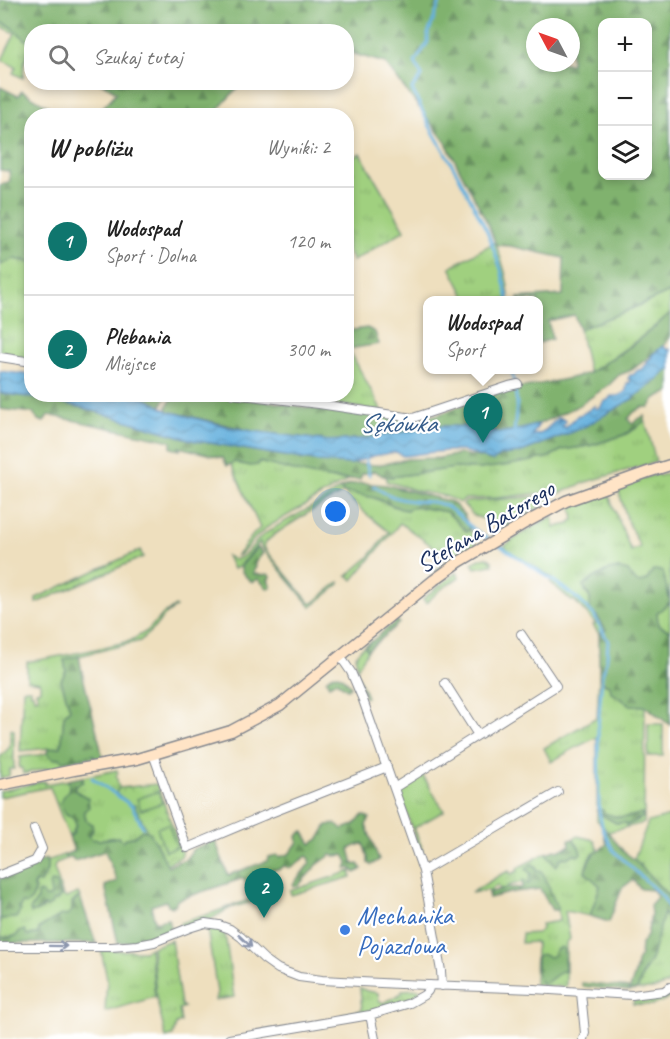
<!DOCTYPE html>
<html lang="pl">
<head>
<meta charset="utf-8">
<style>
  :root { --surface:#fff; --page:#f2f2f2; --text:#222; --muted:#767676; --line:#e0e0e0; --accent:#0f766e }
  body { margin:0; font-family:Caveat,sans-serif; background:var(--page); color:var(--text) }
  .controls { position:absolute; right:18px; top:18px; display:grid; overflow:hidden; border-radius:12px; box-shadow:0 3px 9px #0003 }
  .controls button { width:54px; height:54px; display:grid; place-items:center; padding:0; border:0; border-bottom:2px solid var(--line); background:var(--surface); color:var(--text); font:30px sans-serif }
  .compass { position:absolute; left:526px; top:18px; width:54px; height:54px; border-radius:50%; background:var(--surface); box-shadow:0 3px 9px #0003; rotate:311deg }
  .you { position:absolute; left:336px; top:512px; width:21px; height:21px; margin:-15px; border:4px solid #fff; border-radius:50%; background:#1a73e8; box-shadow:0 0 0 9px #1a73e833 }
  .badge { display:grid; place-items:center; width:39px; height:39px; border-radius:50%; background:var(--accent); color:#fff; font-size:20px; font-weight:700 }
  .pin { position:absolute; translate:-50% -50px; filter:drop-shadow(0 2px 3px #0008) }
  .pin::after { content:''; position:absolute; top:32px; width:21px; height:18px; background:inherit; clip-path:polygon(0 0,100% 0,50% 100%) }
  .popup { position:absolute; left:423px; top:296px; width:120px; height:78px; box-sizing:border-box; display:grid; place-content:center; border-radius:12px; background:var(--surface); filter:drop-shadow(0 2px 4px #0005); font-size:20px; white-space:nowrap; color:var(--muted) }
  .popup b { font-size:22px; color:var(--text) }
  .popup::after { content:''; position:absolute; left:50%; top:100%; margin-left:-12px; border:12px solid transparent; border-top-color:var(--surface) }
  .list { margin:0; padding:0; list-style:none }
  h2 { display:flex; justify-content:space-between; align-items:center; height:78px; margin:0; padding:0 24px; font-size:26px }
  h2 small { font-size:20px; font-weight:400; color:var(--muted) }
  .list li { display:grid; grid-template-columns:39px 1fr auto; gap:18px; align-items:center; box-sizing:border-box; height:108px; padding:0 24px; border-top:2px solid var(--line) }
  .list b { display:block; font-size:22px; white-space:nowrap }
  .list p { margin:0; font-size:20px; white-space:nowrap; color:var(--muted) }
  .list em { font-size:20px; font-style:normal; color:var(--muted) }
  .icon { flex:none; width:33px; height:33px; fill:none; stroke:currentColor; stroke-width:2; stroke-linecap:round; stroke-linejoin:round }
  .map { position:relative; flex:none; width:670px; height:1039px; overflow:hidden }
  .search { position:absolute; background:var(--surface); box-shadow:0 3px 9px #0003; left:24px; top:24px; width:330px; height:66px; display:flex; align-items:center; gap:15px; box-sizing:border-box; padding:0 21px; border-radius:24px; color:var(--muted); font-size:22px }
  .panel { position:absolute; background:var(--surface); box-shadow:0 3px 9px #0003; left:24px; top:108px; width:330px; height:294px; border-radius:24px }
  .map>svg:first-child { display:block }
</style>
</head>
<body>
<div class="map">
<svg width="670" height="1039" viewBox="0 0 670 1039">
  <defs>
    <pattern id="grass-tufts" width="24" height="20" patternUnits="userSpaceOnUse" patternTransform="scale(1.5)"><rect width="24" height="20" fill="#a0d07f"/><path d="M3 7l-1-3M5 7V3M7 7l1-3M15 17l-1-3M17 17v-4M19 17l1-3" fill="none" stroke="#89b370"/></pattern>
    <pattern id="forest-firs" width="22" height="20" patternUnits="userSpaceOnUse" patternTransform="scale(1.5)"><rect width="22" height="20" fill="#80b26e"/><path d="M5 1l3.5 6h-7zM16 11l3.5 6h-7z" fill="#68915e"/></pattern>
    <pattern id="park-crowns" width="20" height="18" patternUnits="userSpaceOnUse" patternTransform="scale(1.5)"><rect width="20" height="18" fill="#a0d07f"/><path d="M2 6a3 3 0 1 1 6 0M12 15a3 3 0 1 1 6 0" fill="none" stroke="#89b370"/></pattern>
    <pattern id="water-waves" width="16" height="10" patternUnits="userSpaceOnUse" patternTransform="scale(1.5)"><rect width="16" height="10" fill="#65b0dd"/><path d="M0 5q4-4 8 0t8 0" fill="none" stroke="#5290b6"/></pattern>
  </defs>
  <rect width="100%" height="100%" fill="#fff"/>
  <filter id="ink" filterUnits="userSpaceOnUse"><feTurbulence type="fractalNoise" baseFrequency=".0167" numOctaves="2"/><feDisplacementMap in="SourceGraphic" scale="12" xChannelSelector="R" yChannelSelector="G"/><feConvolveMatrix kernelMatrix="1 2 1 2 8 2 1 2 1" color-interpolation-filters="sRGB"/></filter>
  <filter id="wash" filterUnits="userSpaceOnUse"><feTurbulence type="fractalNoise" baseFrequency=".008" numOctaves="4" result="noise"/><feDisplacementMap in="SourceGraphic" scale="24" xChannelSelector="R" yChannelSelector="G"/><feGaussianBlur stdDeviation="1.35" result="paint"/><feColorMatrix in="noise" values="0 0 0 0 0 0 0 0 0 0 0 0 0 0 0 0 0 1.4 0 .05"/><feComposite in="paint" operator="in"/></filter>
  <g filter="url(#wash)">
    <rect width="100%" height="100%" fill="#eedfbe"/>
    <path fill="url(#grass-tufts)" stroke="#5e806e" stroke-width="1.5" d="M0,22l11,5 20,17 -7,20 -1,14 -10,-5 3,-6 -14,-7 13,-27 -15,-7z
      M360,153l45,77 -52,31 -6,-11v-89z
      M495,242c7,19 14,38 14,58h-42l-17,-33z
      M14,259l17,3v32l-3,2 3,7v57l-31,-5v-90z
      M670,292v21c-25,23 -52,41 -81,60l-10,-44 45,-17z
      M351,353l31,58 -58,-8 -5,-8 27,-1 1,-39z
      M645,420l11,42 -70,20 -26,11h-18l-45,5 -32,1 -6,4c-12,-9 -27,-9 -41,-12 -11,-3 -22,-7 -32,-10v-5l5,1 64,-9 25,1 69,-12 13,-7 27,-4 35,-11 11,-6z
      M235,462l8,3 15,-3 75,17 15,1 -82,48 -12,11 -13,15 -5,2c9,-8 14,-21 24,-28l-29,-64z
      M670,473v158l-12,-6 -1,-13 13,-10 -3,-13 -20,-9 -6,3h-3l-18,-14 -15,2 -5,5 -12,6 -3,10 5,6 1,12 6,6 9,15 -7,3 -6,-9 3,-1 -22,-24 -2,1 -22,-19 3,-4 -50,-31 26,-18 24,-13 2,11 15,-3 1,-3 3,-1 -3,-18 35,-12 2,3 23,58 9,-4 -12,-25 -11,-36 40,-12 2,2z
      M341,488l2,5c-15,7 -29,16 -43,25 -12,8 -26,15 -36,26l1,5 45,54h3l26,-21 1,2 -29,23 -50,-60 -1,-5 -21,25 -6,2 -6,-13c16,11 24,-12 36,-21 17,-12 36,-21 54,-31 8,-5 16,-11 24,-16z
      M344,493c11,-1 24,2 35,7 9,3 18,9 28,10l5,-4 35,6 20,20 3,-3 6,17 -41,27 -1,-2 16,-12 -50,-36 -47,57 -4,-4h-2l22,-19 20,-25 -24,-19z
      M544,496l4,3v3l-45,27 -9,-7 -20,-6 -11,-12 2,-2z
      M140,550l3,7 -107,46v-5z
      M487,557l5,4 1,4 -18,3 -3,-5 10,-5z
      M457,572l2,5 -20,14 -13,12 -3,-4z
      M175,606l1,1 -14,11 -7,9 -15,14 -61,15 -15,3 2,12 -5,9 9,29 -6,6 -3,32 -41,4 3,-62h7v3l3,1 1,5h3l1,-2 -2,-5 4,-1v-8l-13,-2v-18l60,-11 43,-10 17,-10 18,-19 1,1z
      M371,641l-6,5 3,4 -12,21 11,26 -2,1 -10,-27c4,-8 0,-8 1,-15 2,-7 11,-12 15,-15z
      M599,677l4,5 7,4 1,6 19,13 15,1 -1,117 -36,9 -11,-12v-8l19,11h9l2,1 12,-4 -5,-4 -16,2 -14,-5 -1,-3 -6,-1v-72l-24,12 -22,13 -7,-14 53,-31z
      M10,729l4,1v39h-4l-1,7 -9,2v-21l10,-10z
      M47,753l6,6 8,-1 2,3 31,-7 1,8 -47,9 -1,-3 -24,6 -1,-6h-3l1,-11 19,-2z
      M117,770l1,4 -2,1 3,13 -3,5 19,11 12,27 -5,-1 -8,7 -8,1 -3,3 -5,-4 -19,3h-8l-7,-29 -10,-21v-5l9,-3v-5z
      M422,774l22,37 -30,17 9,22 -3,1 -21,-59 1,-4z
      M68,780c2,9 1,11 -6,17l3,16 8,5 3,6 -4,10 -3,3 -19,-50 -50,10v-6l45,-10v3z
      M670,816v81l-36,-38 14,-37z
      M577,836l17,4 5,11c-10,2 -12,12 -14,20l15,15 -10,30 -25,-5 5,28 -4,4v42l-1,2 -30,-2 1,-43 -15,1 1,-9 15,-1 5,-4 -1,-5 18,-3 -1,-11 -23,-44 -5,16 -2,2 -5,-3 -1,1 -14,4 1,3h-9l-2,-4 -7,4 1,3 -4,1v-3l-17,3 29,-18 9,-4 2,3 7,-3 -1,-3 29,-15 9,13 5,-7 14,-5 5,-7 -6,-8z
      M64,855l2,4 -10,4 -2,5 9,28 3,2 12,-5 2,4 -4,2 -4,12 -6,5 -27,12 -1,6 -12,1 -1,-4 -9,5 -15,3 -1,-20 16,-2 6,-14 14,-21 4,1 7,-13v-9z
      M351,871v6l-60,18 -1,-4z
      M251,899l1,3 -22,6 -19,11 -31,8v-4l32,-10z
      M664,912l6,14v57l-17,6 -16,1 7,-17 7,-13z
      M207,928c6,0 14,0 18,5l9,64 -19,3 2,-8z
      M171,940l10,65 3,2 -5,2 2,13 -5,2 -3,12 -7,2 -10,-41 -4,-50z
      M150,948l5,49 -50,15 2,-33 -6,-29 43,1z
      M582,983l46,5v3l-46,-5z
      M360,988l7,3 11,2 1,7 4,3 19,-10v-3l17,-1 1,3c-17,15 -55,20 -77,24v-2l19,-4z
      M670,994v4l-17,7 -20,-1 1,-4h19z"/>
    <path fill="url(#forest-firs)" stroke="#4e7066" stroke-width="1.5" fill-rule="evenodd" d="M0,0h670v292l-46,20 -45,17 -5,-14 -26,6 4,18 -13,4 -1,-43h-20v-2l45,-3 1,-37 -54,-12 -14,-1 -7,-19 -44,-85 -60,-78 -38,-11 -1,-20h-314l-1,12 -20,-17 -11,-5zM602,22h46v154h-46zM535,27h36v36h-36z
      M101,83h141l-29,32h-117l21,-23z
      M0,87l18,9 4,-5 41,24 -31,1 -1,146 -17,-3 -14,6v-79l10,-5 -1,-10 -9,-1z
      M670,313v25l-7,8 -31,24 -13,5 -10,10 -31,21 -39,18 -17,5 -23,4 -12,-6 -44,-1 -83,13 -31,2 -77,-10 -84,-20 -1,-5 8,-11h10l69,4 48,8 53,7 57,6 28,-6 69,-26 22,-2 40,-8 18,-5 42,-27 26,-21z
      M367,328l8,4 4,12 -30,5 -2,-6v-12z
      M670,369v23c-4,2 -10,3 -14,6 -6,4 -2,11 -14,9l-8,5 -6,7 4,4 12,-7 1,4 -10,9 -11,6 -35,11 -27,4 -13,7 -17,4 -28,5 -24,3 -25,-1 -64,9 -8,-1 -8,-5 -13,3 -2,5c-34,3 -69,-9 -101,-17l-1,3 -8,1 -15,-4 -8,4 -4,-8 -44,-11 1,3 -9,-2v-7l-123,-26 -4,7 -6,-2 -4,-5v-2l-34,-4v-16l51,7 33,8 112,33 15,2 44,8 66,11 36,2 20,1 31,-6 31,-1 21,-4 25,4 4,3 9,-3 2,-3 19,-2 63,-25 50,-29z
      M134,395h33l-1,3 -6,9 -9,-6z
      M363,483l24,2 65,17 12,13 6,14 -3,3 -20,-20 -33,-6 -7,4 -6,-1 -26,-11 -25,-5h-7l-2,-5 10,-4z
      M257,547l6,6 -8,10 1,4 -2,3v4l8,1 6,-1 3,3 -3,3 3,5v3l-3,1 -10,-10 -5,3 -3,-1 -9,-10v-5z
      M613,569h7l8,2c4,6 6,11 13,12l6,-3 6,-10 10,1 7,31 -13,11 1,12 12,6v94l-25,-19 -15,-1 -19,-13 -1,-6 -7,-4 -4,-5v-43l7,-4 -9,-14 -7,-5v-13l-7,-12c7,-6 22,-15 30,-17z
      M397,620l2,3 -31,27 -3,-3z
      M79,656c6,36 18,69 24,104l-8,2 -1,-7 -31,6 -3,-3 -7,1 -6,-6 1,-5 13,-1 3,-32 6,-6 -9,-29 5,-9 -2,-12z
      M333,674l8,2 10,10 -4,3 -11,-8 -7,4 -3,-5z
      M83,777v5l-8,3 -1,5 14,8 1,9 -5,4 2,9 6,4 1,6 -4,6 2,3 8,1 19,-3 5,4 3,-3 8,-1 8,-7 8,2 18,34 18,-7 7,-10 22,-9 13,35 39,-14 1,-4 9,-2 2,2 10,-3 9,-12 -1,-6 6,-5 8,13 8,-5 8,-14 9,-1 7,5 11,-4 9,-10 7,3 -4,7 13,35 -8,5 -3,-2v-5l-5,-15 -14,6 4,15h5l4,5 -7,4 -4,-5 -5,1 2,-7 -4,-7 -9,1 -4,-1 -14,10 -19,21h-4l-1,-2 17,-21v-4l-3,-3 -17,12 -6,-2 -5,3 -22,2 -1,5 -4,6v3l-2,1 -4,-2 -2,-6 -67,22 -2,5 -3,2 -4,-2 -2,-4 -15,5 4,16 13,-3 3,11c-18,10 -32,11 -53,13l-13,-57 12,-5 -12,-30 -31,10 -2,-4 -6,2 -2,-4 10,-4 -5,-14 4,-3 3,-10 -3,-6 -8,-5 -5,-10c4,-12 12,-9 8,-23z
      M597,809l6,1 1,3c16,6 23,5 38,0l1,4 -9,5 -7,3 -2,-2h-9l-19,-11z
      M605,832h3l16,20 10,7 36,39v28l-6,-13 -13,47 -8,13 -6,17 -8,1 7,-21 1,-8 3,-6 1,-12 6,-8 4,-22 -1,-9 7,-8 -4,-7 -12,-1 -8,-9 -11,8 -13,34 -19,-6 10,-30 -15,-14c6,-20 8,-16 22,-28l-3,-9z
      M573,839l6,8 2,6 -3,3 -4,-2 -7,4 -3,-1 -4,2 -2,5 -3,2 -9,-13 9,-3 3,1 12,-6 -1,-5z
      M46,859c3,9 0,17 -6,24l-5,-1 -2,4 2,3 -3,10 -5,5 -5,-1 -3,5 2,2 -5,8 -16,1v-15l1,-1 -1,-2v-23z
      M532,864l3,2 2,5h4l3,4 14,35h-6l-12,-21 -26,3 -25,6 -1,-5c10,-3 23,-7 32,-5l3,-1 -1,-5 1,-2 5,4 2,-2 -1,-3 2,-5 -5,-5z
      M52,882l4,1 5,13 -5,5h-3l-2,4 -4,2 -3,-1 -3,4 -10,3 -1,-3 7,-10v-6l2,-2 4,2 1,3h6l1,-3 -2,-9z
      M80,897l16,46h-96v-5l16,-2 3,-4 6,-2 2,5 11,-1 1,-6 22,-13 5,1 6,-5v-9z
      M561,947l3,2c-2,8 2,15 1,23l-3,-1 -16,12 -7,-1 -2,-11v-14l4,-3 9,3 4,-2 1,-5z"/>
    <path fill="url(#park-crowns)" stroke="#5e806e" stroke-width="1.5" d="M157,784l25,69v2l-3,3 -12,6 -17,-32 -3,-1 -12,-26h-3l-16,-12 3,-5z"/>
    <path fill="#a0d07f" stroke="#5e806e" stroke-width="1.5" d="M648,724h15v32h-15z
      M159,791l3,12 -21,7 -4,-11z
      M168,824l9,23 -12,4 -8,-23z"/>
    <path fill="url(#water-waves)" stroke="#40709e" stroke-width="1.5" d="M663,346l5,4 2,-1v20l-38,30 -50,29 -63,25 -19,2 -7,6c-11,-2 -20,-9 -32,-10 -16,-2 -41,3 -58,5l-7,-4 -23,4 -22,8 -30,-2 -66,-11 -44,-8 -15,-2 -112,-33 -33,-8 -51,-7v-22l31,4 1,19 102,1 17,6 17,10 61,16 23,4 77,10 31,-2 83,-13 44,1 12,6 23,-4 17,-5 -7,12 10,-3 16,-15h3l-4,6 5,-5 4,2 -4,6h4l12,-12c6,0 12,-7 18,-10l-2,2 3,2 4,-2 2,-5 5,-2 3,-4c8,0 8,0 15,-5l1,-8h3v-4h-2l2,-4h3l5,-5h2l8,-7 -2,-1 5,-4 1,-3z"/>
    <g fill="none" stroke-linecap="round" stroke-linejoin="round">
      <path stroke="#65b0dd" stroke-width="3" d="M441,0l-13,34v8l-13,20 7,14 -10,13 17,36 28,48 30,58 14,38 7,31
        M512,370l5,33 -3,30
        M365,456l4,19
        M374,486c12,9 24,14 39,15 9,1 19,0 28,3 13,4 23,18 34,26 5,3 10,7 15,10
        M496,543l58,38 24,18 16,16 14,26 -1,16 -5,19 -4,51 1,85 4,18 10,20 50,47 7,14
        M92,778l40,28 11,21"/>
    </g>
  </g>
  <g filter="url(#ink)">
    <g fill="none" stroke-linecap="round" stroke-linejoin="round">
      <defs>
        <path id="street" d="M0,357l32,5
          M232,394l87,10 94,14 96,-32 9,-2
          M340,656l11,16 12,28 60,171 18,100 1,15
          M445,683l33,52
          M153,754l34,94 76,-32 124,-49
          M394,788l162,-102 -35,-52
          M423,871l135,-79
          M0,875l35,-14 7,-12 -8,-20
          M0,947h111l27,-2 16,-3 35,-14 16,-5 14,2 11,4 11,8 23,22 14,10 21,8 23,3 78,4 134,5 98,6 32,-4 6,-4
          M581,993l4,40 -2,6
          M370,1015l5,24
          M229,1039l141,-24 40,-12 14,-8 4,-4 2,-6"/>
        <path id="secondary" d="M0,785l74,-15 63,-11 94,-28 49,-26 154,-125 25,-18 66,-39 41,-22 82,-29 22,-7"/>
      </defs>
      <use href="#street" stroke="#84878e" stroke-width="10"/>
      <use href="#secondary" stroke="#84878e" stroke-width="13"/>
      <use href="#street" stroke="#fff" stroke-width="8"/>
      <use href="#secondary" stroke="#ffe4c6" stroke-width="10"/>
    </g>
    <defs><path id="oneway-shaft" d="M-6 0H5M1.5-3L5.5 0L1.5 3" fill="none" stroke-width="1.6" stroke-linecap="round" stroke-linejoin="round" transform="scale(1.5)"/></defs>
    <g stroke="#8d97ae">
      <use href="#oneway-shaft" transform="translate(245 941) rotate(43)"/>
      <use href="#oneway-shaft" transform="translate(58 946) rotate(1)"/>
    </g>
  </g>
  <circle fill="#3f7fe0" stroke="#fff" stroke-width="2" cx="345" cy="930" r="6"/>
  <g text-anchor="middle" stroke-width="4.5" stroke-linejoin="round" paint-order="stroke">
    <g font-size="26" fill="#1b2f5e" stroke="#fff">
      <text transform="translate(485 526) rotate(-31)" y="9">Stefana Batorego</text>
    </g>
    <g font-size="26" fill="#366cbe" stroke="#fff" text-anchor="start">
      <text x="357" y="924">Mechanika<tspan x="357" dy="30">Pojazdowa</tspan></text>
    </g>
    <g font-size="27" font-style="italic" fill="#355c8a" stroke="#fff">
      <text x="398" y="432">Sękówka</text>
    </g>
  </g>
</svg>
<div class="controls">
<button>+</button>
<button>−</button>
<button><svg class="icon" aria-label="layers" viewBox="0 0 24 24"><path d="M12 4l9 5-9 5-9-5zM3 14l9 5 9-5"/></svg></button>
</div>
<svg class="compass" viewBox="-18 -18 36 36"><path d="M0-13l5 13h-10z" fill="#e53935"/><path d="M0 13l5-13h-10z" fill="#767676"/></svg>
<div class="you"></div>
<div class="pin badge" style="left:483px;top:443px">1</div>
<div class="popup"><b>Wodospad</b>Sport</div>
<div class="pin badge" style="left:264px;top:918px">2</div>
<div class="search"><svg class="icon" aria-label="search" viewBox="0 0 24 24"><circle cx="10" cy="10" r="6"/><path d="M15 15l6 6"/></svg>Szukaj tutaj</div>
<section class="panel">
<h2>W pobliżu<small>Wyniki: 2</small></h2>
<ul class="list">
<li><span class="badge">1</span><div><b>Wodospad</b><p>Sport · Dolna</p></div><em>120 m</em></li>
<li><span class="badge">2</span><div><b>Plebania</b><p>Miejsce</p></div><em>300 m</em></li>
</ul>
</section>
</div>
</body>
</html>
